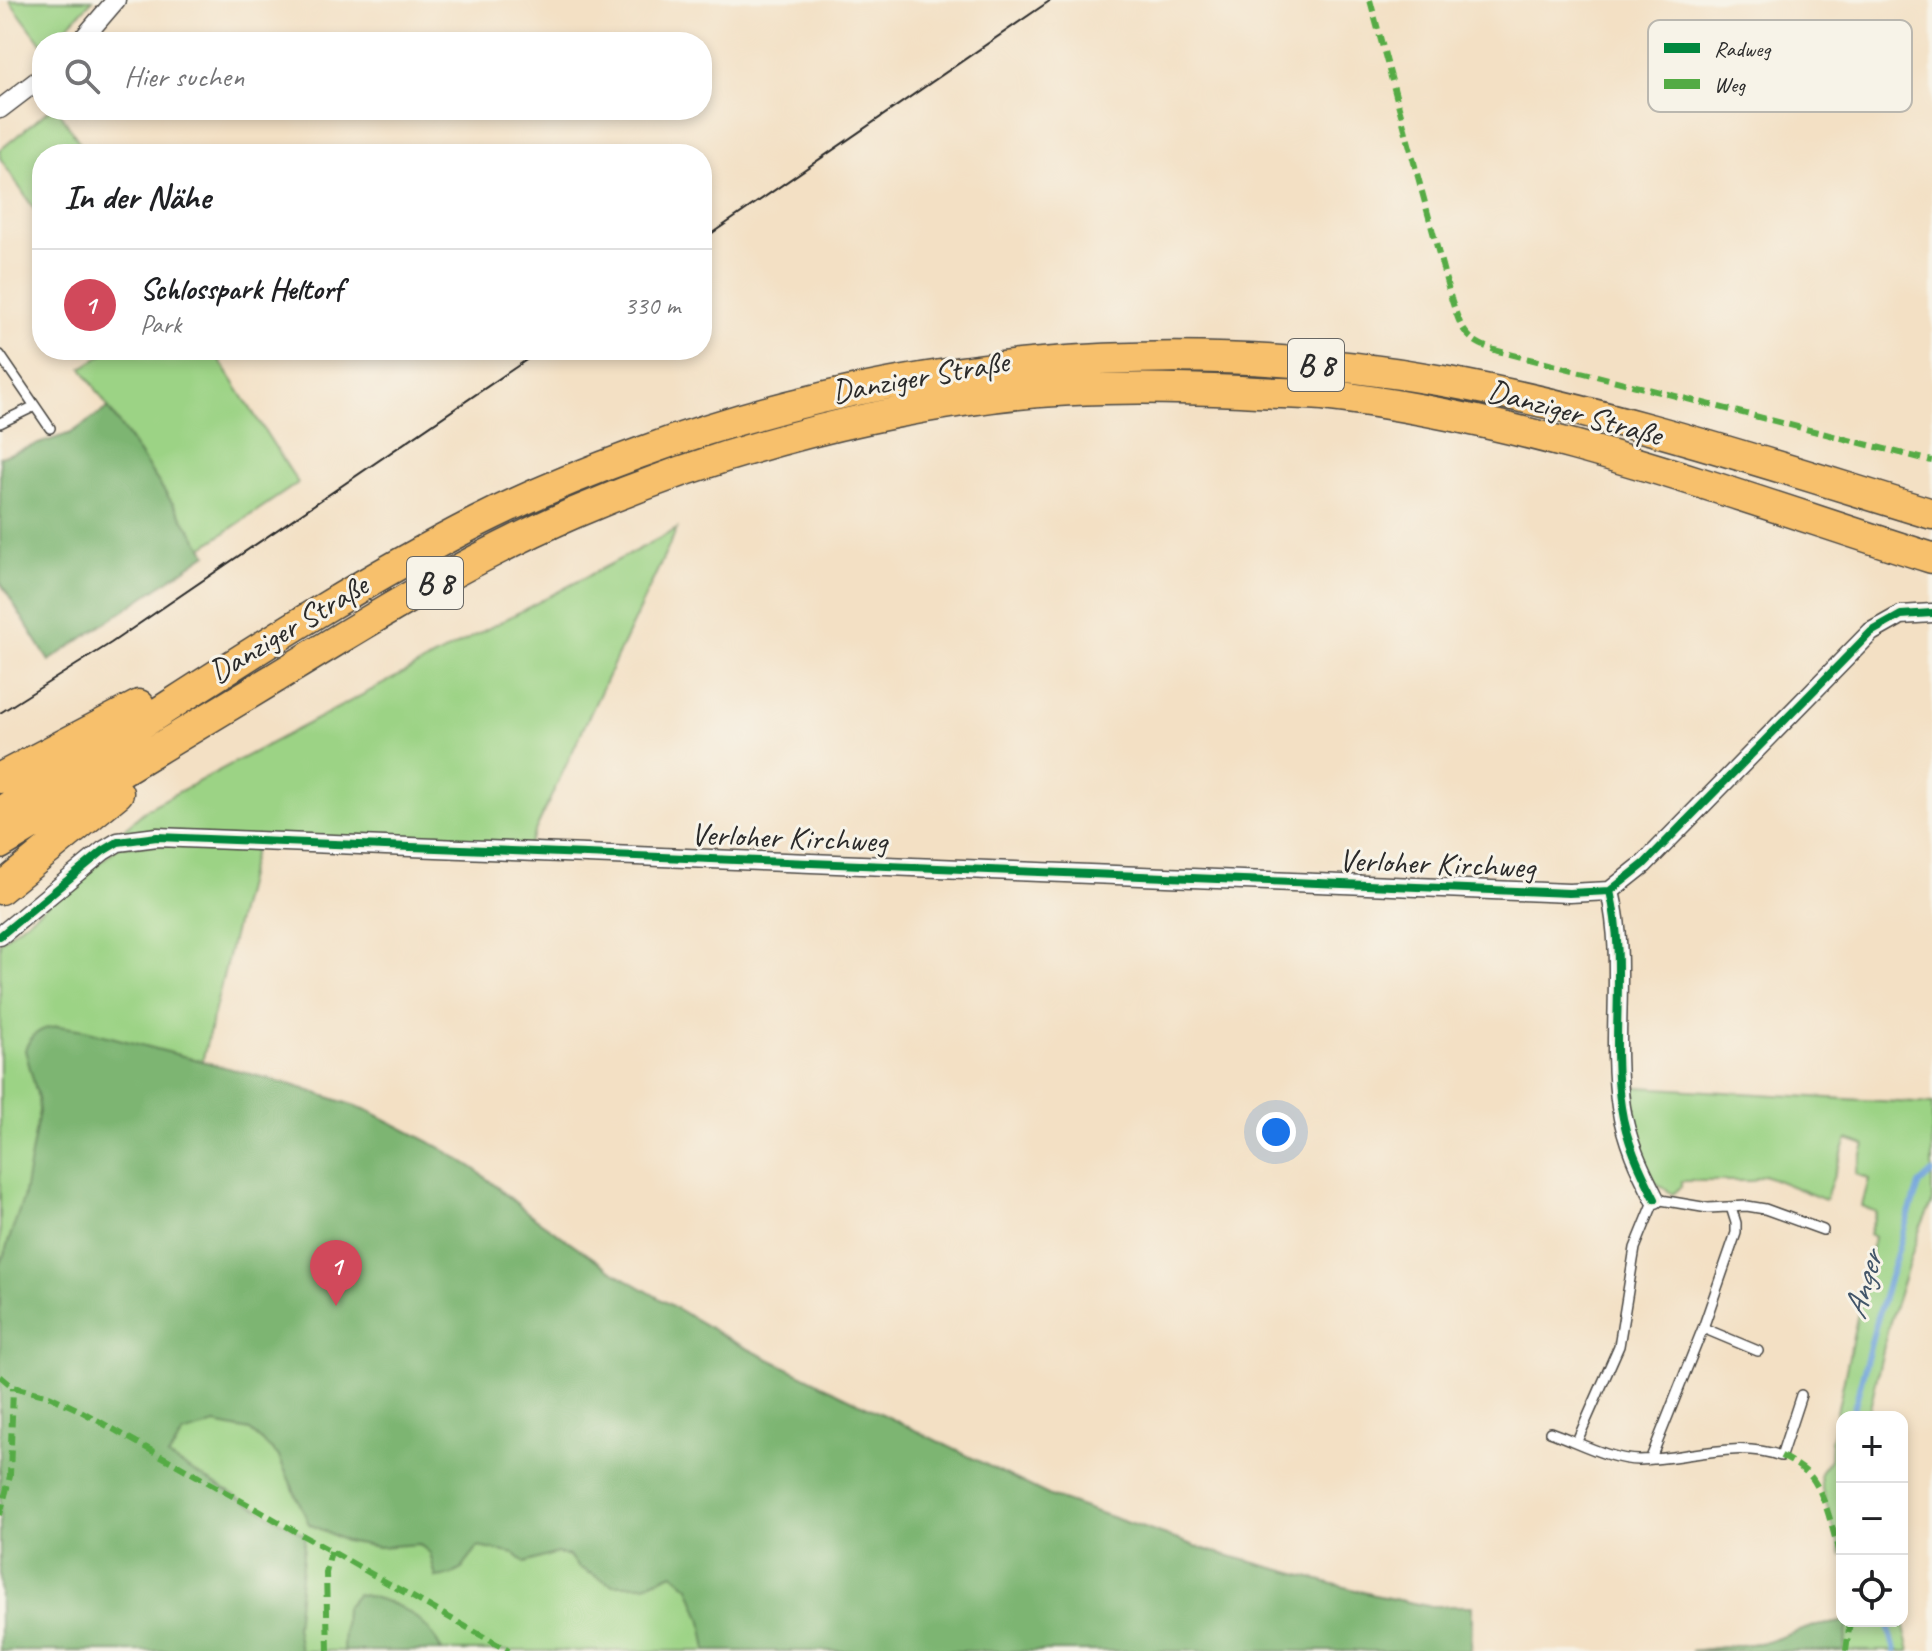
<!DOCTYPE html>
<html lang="de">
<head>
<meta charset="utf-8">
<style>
  :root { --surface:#fff; --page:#f6f6f6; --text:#202124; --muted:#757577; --line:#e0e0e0; --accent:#d1495b }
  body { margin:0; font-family:Caveat,sans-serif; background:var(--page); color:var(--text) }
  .controls { position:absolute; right:24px; bottom:24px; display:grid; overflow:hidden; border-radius:16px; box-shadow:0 4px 12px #0003 }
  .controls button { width:72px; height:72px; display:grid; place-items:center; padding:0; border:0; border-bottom:2px solid var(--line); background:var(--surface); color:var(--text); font:40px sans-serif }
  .you { position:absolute; left:1276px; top:1132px; width:28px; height:28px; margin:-20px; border:6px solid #fff; border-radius:50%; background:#1a73e8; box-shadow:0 0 0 12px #1a73e833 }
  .badge { display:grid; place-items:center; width:52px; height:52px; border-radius:50%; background:var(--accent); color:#fff; font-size:26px; font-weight:700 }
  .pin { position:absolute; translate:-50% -66px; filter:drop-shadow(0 2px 4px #0008) }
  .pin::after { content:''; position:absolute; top:42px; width:28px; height:24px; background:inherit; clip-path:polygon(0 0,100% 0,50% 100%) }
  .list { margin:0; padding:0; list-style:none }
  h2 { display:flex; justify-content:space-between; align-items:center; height:104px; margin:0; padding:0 32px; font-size:34px }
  h2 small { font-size:26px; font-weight:400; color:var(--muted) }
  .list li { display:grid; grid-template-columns:52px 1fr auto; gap:24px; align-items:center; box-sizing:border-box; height:112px; padding:0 32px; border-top:2px solid var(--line) }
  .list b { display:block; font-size:30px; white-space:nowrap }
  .list p { margin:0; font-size:26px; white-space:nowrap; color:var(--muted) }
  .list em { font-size:26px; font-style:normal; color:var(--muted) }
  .icon { flex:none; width:44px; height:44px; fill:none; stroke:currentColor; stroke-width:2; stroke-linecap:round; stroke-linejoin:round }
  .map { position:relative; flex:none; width:1932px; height:1651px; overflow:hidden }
  .search { position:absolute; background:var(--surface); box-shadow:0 4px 12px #0003; left:32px; top:32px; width:680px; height:88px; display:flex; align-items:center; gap:20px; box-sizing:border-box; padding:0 28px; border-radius:32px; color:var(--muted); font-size:30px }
  .panel { position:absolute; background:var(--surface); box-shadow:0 4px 12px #0003; left:32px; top:144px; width:680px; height:216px; border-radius:32px }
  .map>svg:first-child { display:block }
</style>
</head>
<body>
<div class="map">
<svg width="1932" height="1651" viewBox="0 0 1932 1651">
  <rect width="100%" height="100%" fill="#f7f3e8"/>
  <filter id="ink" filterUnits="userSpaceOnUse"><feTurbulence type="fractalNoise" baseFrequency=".0125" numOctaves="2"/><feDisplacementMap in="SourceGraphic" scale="16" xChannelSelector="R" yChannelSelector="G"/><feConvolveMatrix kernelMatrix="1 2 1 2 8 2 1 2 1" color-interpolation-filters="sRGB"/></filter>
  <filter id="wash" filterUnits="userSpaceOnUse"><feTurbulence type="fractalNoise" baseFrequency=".006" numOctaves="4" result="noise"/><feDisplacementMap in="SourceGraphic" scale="32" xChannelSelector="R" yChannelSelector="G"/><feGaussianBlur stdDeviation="1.8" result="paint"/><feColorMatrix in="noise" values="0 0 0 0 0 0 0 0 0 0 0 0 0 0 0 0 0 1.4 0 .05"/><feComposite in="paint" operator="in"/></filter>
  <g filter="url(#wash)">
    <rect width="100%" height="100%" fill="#f3e0c4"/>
    <path fill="#9cd385" stroke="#647f58" stroke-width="2" d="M9,0h84l-41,42h-10v2z
      M49,110h9l29,44h-45v67l-42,-63v-8z
      M111,350h102l85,133 -96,65 -120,-180z
      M677,529l-149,317 -412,-10 32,-28z
      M256,843l-54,219 90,23 75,25 74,38 34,21 53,44 81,56 125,73 316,154 157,54 167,45 53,11h45l-1,45h-1471v-709l120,-96z
      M1621,1086l311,18v100l-11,22 -33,102 -20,89h-26v139l-21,-70 -1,-13 10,-14 1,-18 43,-204 -5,-3 7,-22 -14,-6 7,-27 -13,-5 9,-29 -18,-6 -22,61 -61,-25 -13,6h-69v5l-9,8 -26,-17z
      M1902,1619l8,32h-219l76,-9 44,-15 38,-6h53z"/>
    <path fill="#7db572" stroke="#54704e" stroke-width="2" d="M108,408l99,146 -158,107 -49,-79v-125l71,-24z
      M58,1026l27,4 207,55 75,25 74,38 34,21 53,44 81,56 125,73 316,154 157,54 167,45 53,11h45l-1,45h-764l-5,-30 -13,-34 -16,-14 -28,12h-32l-35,-18 -9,-11 -12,-3 -32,10 -10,-9 -37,-7c-13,18 -17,29 -42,31l-6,-25 -11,-9 -41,3 -33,-6 -36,-17 -31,-69 -28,-24 -35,-7 -32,10 -15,23 137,78 -9,92 4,24h-300v-385l23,-67 16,-88 -1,-13 -13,-48c6,-17 17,-22 33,-24z
      M357,1594c37,6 69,21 85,57h-99l2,-43z
      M1848,1621l-4,30h-153l76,-9 44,-15z"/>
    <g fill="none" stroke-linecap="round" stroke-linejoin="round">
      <path stroke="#6ea3db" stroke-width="6" d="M1852,1417l23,-90 32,-107 12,-35 13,-12
        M1887,1621l8,30"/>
    </g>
  </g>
  <g filter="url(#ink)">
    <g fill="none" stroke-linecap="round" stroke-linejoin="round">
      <defs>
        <path id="service" d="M0,355l50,73
          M0,423l35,-17
          M1703,1328l55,23
          M1550,1432c28,10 60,28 89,28 48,-1 96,-20 142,-4l20,-61
          M1577,1441l42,-95 16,-98 20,-49 53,9 39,-2 18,3 58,21
          M1651,1458l52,-130 33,-95v-10l-5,-16"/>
        <path id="minor" d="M80,42l36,-42
          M0,109l42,-32
          M1610,891c17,71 0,144 11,216 5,34 19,63 34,92
          M0,936l103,-85 15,-9 39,-5 1412,56 41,-2 34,-27 227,-232 30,-17 31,-2"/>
        <path id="trunk" d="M0,778l139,-73
          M0,812c160,-96 311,-205 477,-290 53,-27 107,-49 162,-69 256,-95 535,-120 804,-72 166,30 328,84 489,133
          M0,844c92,-55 183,-111 275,-166 96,-59 195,-120 299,-165 133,-57 274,-97 418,-116 81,-11 166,-10 248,-6 27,2 55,2 83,4 209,23 410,100 609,163
          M0,889l118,-96"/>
      </defs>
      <use href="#service" stroke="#494642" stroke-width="12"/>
      <use href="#minor" stroke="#494642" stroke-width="21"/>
      <use href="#trunk" stroke="#494642" stroke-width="33"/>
      <use href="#service" stroke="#fff" stroke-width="9"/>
      <use href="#minor" stroke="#fff" stroke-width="18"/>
      <use href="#trunk" stroke="#f7c06c" stroke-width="30"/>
      <path stroke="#2b2b2b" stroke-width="2" d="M702,240l349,-240
        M0,713l111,-70 430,-293"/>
      <path stroke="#54ab44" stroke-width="6" stroke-dasharray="12 6" stroke-linecap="butt" d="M1370,0l80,295c11,33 13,46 48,56l434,110
        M0,1376l13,11 36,9 30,14 430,241
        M1781,1456c11,6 23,12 31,22 15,20 24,64 30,89
        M0,1515l10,-39 3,-89
        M328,1651l-2,-78 5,-22
        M1846,1651l4,-30"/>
      <defs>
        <path id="cycleway" d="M1610,891c17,71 0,144 11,216 5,34 19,63 34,92
          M0,936l103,-85 15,-9 39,-5 1412,56 41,-2 34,-27 227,-232 30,-17 31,-2"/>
      </defs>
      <use href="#cycleway" stroke="#f7f3e8" stroke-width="13"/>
      <use href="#cycleway" stroke="#00873e" stroke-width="8"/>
    </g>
  </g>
  <g text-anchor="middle" stroke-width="6" stroke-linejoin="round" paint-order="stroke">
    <g fill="#f7f3e8" stroke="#686764" stroke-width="2">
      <rect x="1288" y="339" width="56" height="52" rx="6"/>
      <rect x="407" y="557" width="56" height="52" rx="6"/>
    </g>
    <g font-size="30" font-weight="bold" fill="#2b2b2b">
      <text x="1316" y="375">B 8</text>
      <text x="435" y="593">B 8</text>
    </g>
    <g font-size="32" fill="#2b2b2b" stroke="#f7f3e8">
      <text transform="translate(920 376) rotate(-10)" y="11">Danziger Straße</text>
      <text transform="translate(1575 412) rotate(15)" y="11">Danziger Straße</text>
      <text transform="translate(288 628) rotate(-31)" y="11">Danziger Straße</text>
      <text transform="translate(789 837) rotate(2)" y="11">Verloher Kirchweg</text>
      <text transform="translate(1437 863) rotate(2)" y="11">Verloher Kirchweg</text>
    </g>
    <g font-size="34" font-style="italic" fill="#425569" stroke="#f7f3e8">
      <text transform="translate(1862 1285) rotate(-74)" y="12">Anger</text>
    </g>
  </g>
  <rect x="1648" y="20" width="264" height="92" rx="12" fill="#f7f3e8" stroke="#bab7af" stroke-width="2"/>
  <rect x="1664" y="43" width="36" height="10" fill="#00873e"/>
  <rect x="1664" y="79" width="36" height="10" fill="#54ab44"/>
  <g font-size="22" fill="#2b2b2b">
    <text x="1714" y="56">Radweg</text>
    <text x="1714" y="92">Weg</text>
  </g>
</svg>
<div class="controls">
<button>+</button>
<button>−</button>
<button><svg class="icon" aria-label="locate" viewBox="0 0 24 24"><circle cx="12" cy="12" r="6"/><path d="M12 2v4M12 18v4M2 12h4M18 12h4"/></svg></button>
</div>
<div class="you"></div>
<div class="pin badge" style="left:336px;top:1306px">1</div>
<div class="search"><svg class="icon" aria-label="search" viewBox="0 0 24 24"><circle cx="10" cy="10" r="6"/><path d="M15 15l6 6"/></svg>Hier suchen</div>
<section class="panel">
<h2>In der Nähe<small></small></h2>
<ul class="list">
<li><span class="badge">1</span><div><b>Schlosspark Heltorf</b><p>Park</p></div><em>330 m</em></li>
</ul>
</section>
</div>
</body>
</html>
